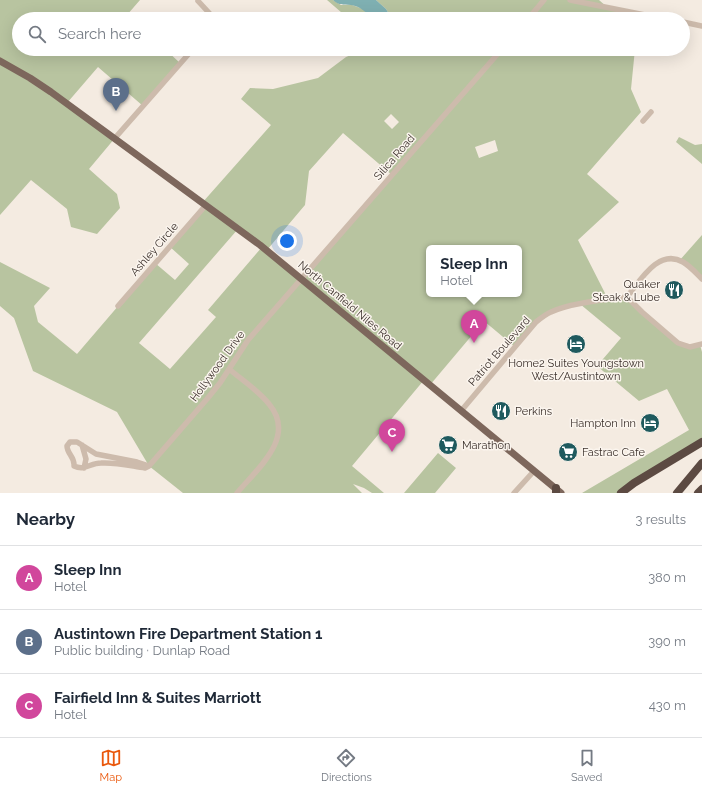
<!DOCTYPE html>
<html lang="en">
<head>
<meta charset="utf-8">
<style>
  :root { --surface:#fff; --page:#f2f2f3; --text:#1f2937; --muted:#747a83; --line:#e0e1e3; --accent:#ea580c }
  body { margin:0; font-family:Raleway,sans-serif; background:var(--page); color:var(--text) }
  .you { position:absolute; left:287px; top:241px; width:14px; height:14px; margin:-10px; border:3px solid #fff; border-radius:50%; background:#1a73e8; box-shadow:0 0 0 6px #1a73e833 }
  .badge { display:grid; place-items:center; width:26px; height:26px; border-radius:50%; background:var(--accent); color:#fff; font-size:13px; font-weight:700 }
  .pin { position:absolute; translate:-50% -33px; filter:drop-shadow(0 1px 2px #0008) }
  .pin::after { content:''; position:absolute; top:21px; width:14px; height:12px; background:inherit; clip-path:polygon(0 0,100% 0,50% 100%) }
  .popup { position:absolute; left:426px; top:245px; width:96px; height:52px; box-sizing:border-box; display:grid; place-content:center; border-radius:6px; background:var(--surface); filter:drop-shadow(0 1px 3px #0005); font-size:13px; white-space:nowrap; color:var(--muted) }
  .popup b { font-size:15px; color:var(--text) }
  .popup::after { content:''; position:absolute; left:50%; top:100%; margin-left:-8px; border:8px solid transparent; border-top-color:var(--surface) }
  .list { margin:0; padding:0; list-style:none }
  h2 { display:flex; justify-content:space-between; align-items:center; height:52px; margin:0; padding:0 16px; font-size:17px }
  h2 small { font-size:13px; font-weight:400; color:var(--muted) }
  .list li { display:grid; grid-template-columns:26px 1fr auto; gap:12px; align-items:center; box-sizing:border-box; height:64px; padding:0 16px; border-top:1px solid var(--line) }
  .list b { display:block; font-size:15px; white-space:nowrap }
  .list p { margin:0; font-size:13px; white-space:nowrap; color:var(--muted) }
  .list em { font-size:13px; font-style:normal; color:var(--muted) }
  .icon { flex:none; width:22px; height:22px; fill:none; stroke:currentColor; stroke-width:2; stroke-linecap:round; stroke-linejoin:round }
  .map { position:relative; flex:none; width:702px; height:493px; overflow:hidden }
  .search { position:absolute; background:var(--surface); box-shadow:0 4px 16px #0002; left:12px; right:12px; top:12px; height:44px; display:flex; align-items:center; gap:10px; box-sizing:border-box; padding:0 14px; border-radius:22px; color:var(--muted); font-size:15px }
  .sheet { height:244px; background:var(--surface) }
  nav { display:flex; justify-content:space-around; align-items:center; box-sizing:border-box; height:56px; border-top:1px solid var(--line); background:var(--surface); font-size:11px; color:var(--muted) }
  nav a { display:grid; justify-items:center; gap:2px }
  nav .on { color:var(--accent) }
  .map>svg:first-child { display:block }
</style>
</head>
<body>
<div class="map">
<svg width="702" height="493" viewBox="0 0 702 493">
  <rect width="100%" height="100%" fill="#f4ebe1"/>
  <path fill="#b8c4a0" fill-rule="evenodd" d="M0,0h140l-13,15 3,4h-111v30h146l15,14 -37,43 -45,-39 -31,36 48,35 -26,31 28,25 3,14 -23,26 -26,-7 -4,-18 -36,-29 -31,35z
    M327,0h6l8,5h11l11,4 10,10h-24z
    M376,0h223l9,8 31,6v5h-248v-2l-5,-8z
    M361,49h274l-4,40 10,23 -54,62 32,28 -41,38 30,59 19,-2 51,46 22,2 2,7v90l-81,51h-39l107,-63 -22,-41 -28,12 -42,-35 24,-28 -41,-34 -35,11 -30,32 -31,-26 -54,64 -6,-5 -72,86 32,27h-12l-8,-5 -11,-4 9,9h-179l-34,-27 -32,-54 -84,-41 -19,-53 -14,-12v-44l50,26 -16,18 4,16 39,32 78,-91 20,17 14,-16 -20,-18 36,-40 -3,-3 69,-78 -30,-26 9,-11 23,1 45,-11 28,-21 15,-6zM391,114l8,8 -7,7 -8,-8zM343,133l49,42 -90,103 -35,-28 38,-45 4,-34zM495,140l3,11 -19,7 -4,-11zM238,229l24,18 -54,63 8,7 -46,52 -31,-26zM429,248h90v46h-90z
    M679,137l16,8 7,-1v20l-26,-22z
    M702,235v44l-23,-18z
    M438,453l18,15 -21,25h-31z"/>
  <path fill="#7fb0b2" d="M333,0h43l10,9 5,8v2h-18c-6,-6 -13,-13 -22,-14 -9,-1 -11,1 -18,-5z"/>
  <g fill="none" stroke-linecap="round" stroke-linejoin="round">
    <path stroke="#cdbbac" stroke-width="5.5" d="M570,0l95,19
      M198,1l13,14 1,4
      M528,19l16,-19
      M683,22l19,4
      M643,121l8,-9
      M115,138l78,-89
      M627,297c13,-16 31,-49 56,-35 7,4 13,11 19,17
      M627,297l15,15 36,31 12,4 12,-3
      M118,306l88,-101
      M229,369c13,11 29,21 40,35 28,33 -12,65 -32,89
      M461,411l75,-89c5,-4 10,-8 15,-10 19,-9 56,-13 76,-15
      M70,442h7l19,12 41,8 12,4 -4,2c-14,-2 -29,-6 -44,-5 -11,0 -16,8 -27,3 1,-9 -7,-12 -7,-20z
      M82,445l4,14 -2,9
      M149,466l58,-67 13,-16 28,-43 254,-291
      M514,493l20,-22"/>
    <path stroke="#7d675c" stroke-width="7" d="M0,61l30,17 21,14 209,153 301,248"/>
    <path stroke="#5c4a42" stroke-width="8" d="M556,488v5
      M621,493l13,-10 68,-41
      M677,493l25,-30
      M698,493l4,-4"/>
  </g>
  <defs>
    <symbol id="restaurant-disc" viewBox="-11 -11 22 22"><circle r="9.5" fill="#1f5a5e" stroke="#fbf5ee"/><path d="M-5-6h1v4h1v-4h1v4h1v-4h1v5L-1.5 .5V6h-2V.5L-5-1ZM5-6V6H3V1.5H1.5Q1.5-4 5-6Z" fill="#fff"/></symbol>
    <symbol id="hotel-disc" viewBox="-11 -11 22 22"><circle r="9.5" fill="#1f5a5e" stroke="#fbf5ee"/><path d="M-6-4.5h1.5V1H6V5H4.5V3h-9V5H-6ZM-4 0a1.8 1.8 0 1 1 3.6 0ZM.5 0V-2.5h3Q6-2.5 6 0Z" fill="#fff"/></symbol>
    <symbol id="supermarket-disc" viewBox="-11 -11 22 22"><circle r="9.5" fill="#1f5a5e" stroke="#fbf5ee"/><path d="M-6-5.5h2.5l.6 2H6L4.5 2H-2.5L-4.4-4H-6ZM-1.5 3.2a1.3 1.3 0 1 0 .1 0ZM3 3.2a1.3 1.3 0 1 0 .1 0Z" fill="#fff"/></symbol>
  </defs>
  <g fill-rule="evenodd">
    <use href="#restaurant-disc" x="663" y="279" width="22" height="22"/>
    <use href="#hotel-disc" x="565" y="333" width="22" height="22"/>
    <use href="#restaurant-disc" x="490" y="400" width="22" height="22"/>
    <use href="#hotel-disc" x="639" y="412" width="22" height="22"/>
    <use href="#supermarket-disc" x="437" y="434" width="22" height="22"/>
    <use href="#supermarket-disc" x="557" y="441" width="22" height="22"/>
  </g>
  <g text-anchor="middle" stroke-width="3" stroke-linejoin="round" paint-order="stroke">
    <g font-size="11" fill="#3b302b" stroke="#fbf5ee">
      <text transform="translate(394 157) rotate(-49)" y="4">Silica Road</text>
      <text transform="translate(154 249) rotate(-49)" y="4">Ashley Circle</text>
      <text transform="translate(350 305) rotate(40)" y="4">North Canfield Niles Road</text>
      <text transform="translate(499 351) rotate(-49)" y="4">Patriot Boulevard</text>
      <text transform="translate(217 366) rotate(-54)" y="4">Hollywood Drive</text>
    </g>
    <g font-size="11" fill="#3b302b" stroke="#fbf5ee" text-anchor="start">
      <text x="660" y="288" text-anchor="end">Quaker<tspan x="660" dy="13">Steak &amp; Lube</tspan></text>
      <text x="576" y="367" text-anchor="middle">Home2 Suites Youngstown<tspan x="576" dy="13">West/Austintown</tspan></text>
      <text x="515" y="415">Perkins</text>
      <text x="636" y="427" text-anchor="end">Hampton Inn</text>
      <text x="462" y="449">Marathon</text>
      <text x="582" y="456">Fastrac Cafe</text>
    </g>
  </g>
</svg>
<div class="you"></div>
<div class="pin badge" style="left:474px;top:343px;background:#d1479c">A</div>
<div class="popup"><b>Sleep Inn</b>Hotel</div>
<div class="pin badge" style="left:116px;top:111px;background:#5c6f8a">B</div>
<div class="pin badge" style="left:392px;top:452px;background:#d1479c">C</div>
<div class="search"><svg class="icon" aria-label="search" viewBox="0 0 24 24"><circle cx="10" cy="10" r="6"/><path d="M15 15l6 6"/></svg>Search here</div>
</div>
<section class="sheet">
<h2>Nearby<small>3 results</small></h2>
<ul class="list">
<li><span class="badge" style="background:#d1479c">A</span><div><b>Sleep Inn</b><p>Hotel</p></div><em>380 m</em></li>
<li><span class="badge" style="background:#5c6f8a">B</span><div><b>Austintown Fire Department Station 1</b><p>Public building · Dunlap Road</p></div><em>390 m</em></li>
<li><span class="badge" style="background:#d1479c">C</span><div><b>Fairfield Inn &amp; Suites Marriott</b><p>Hotel</p></div><em>430 m</em></li>
</ul>
</section>
<nav>
<a class="on"><svg class="icon" aria-label="map" viewBox="0 0 24 24"><path d="M3 6l6-2 6 2 6-2v14l-6 2-6-2-6 2zM9 4v14M15 6v14"/></svg>Map</a>
<a><svg class="icon" aria-label="directions" viewBox="0 0 24 24"><path d="M12 3l9 9-9 9-9-9zM9 14v-3h6M13 9l2 2-2 2"/></svg>Directions</a>
<a><svg class="icon" aria-label="saved" viewBox="0 0 24 24"><path d="M7 4h10v16l-5-4-5 4z"/></svg>Saved</a>
</nav>
</body>
</html>
